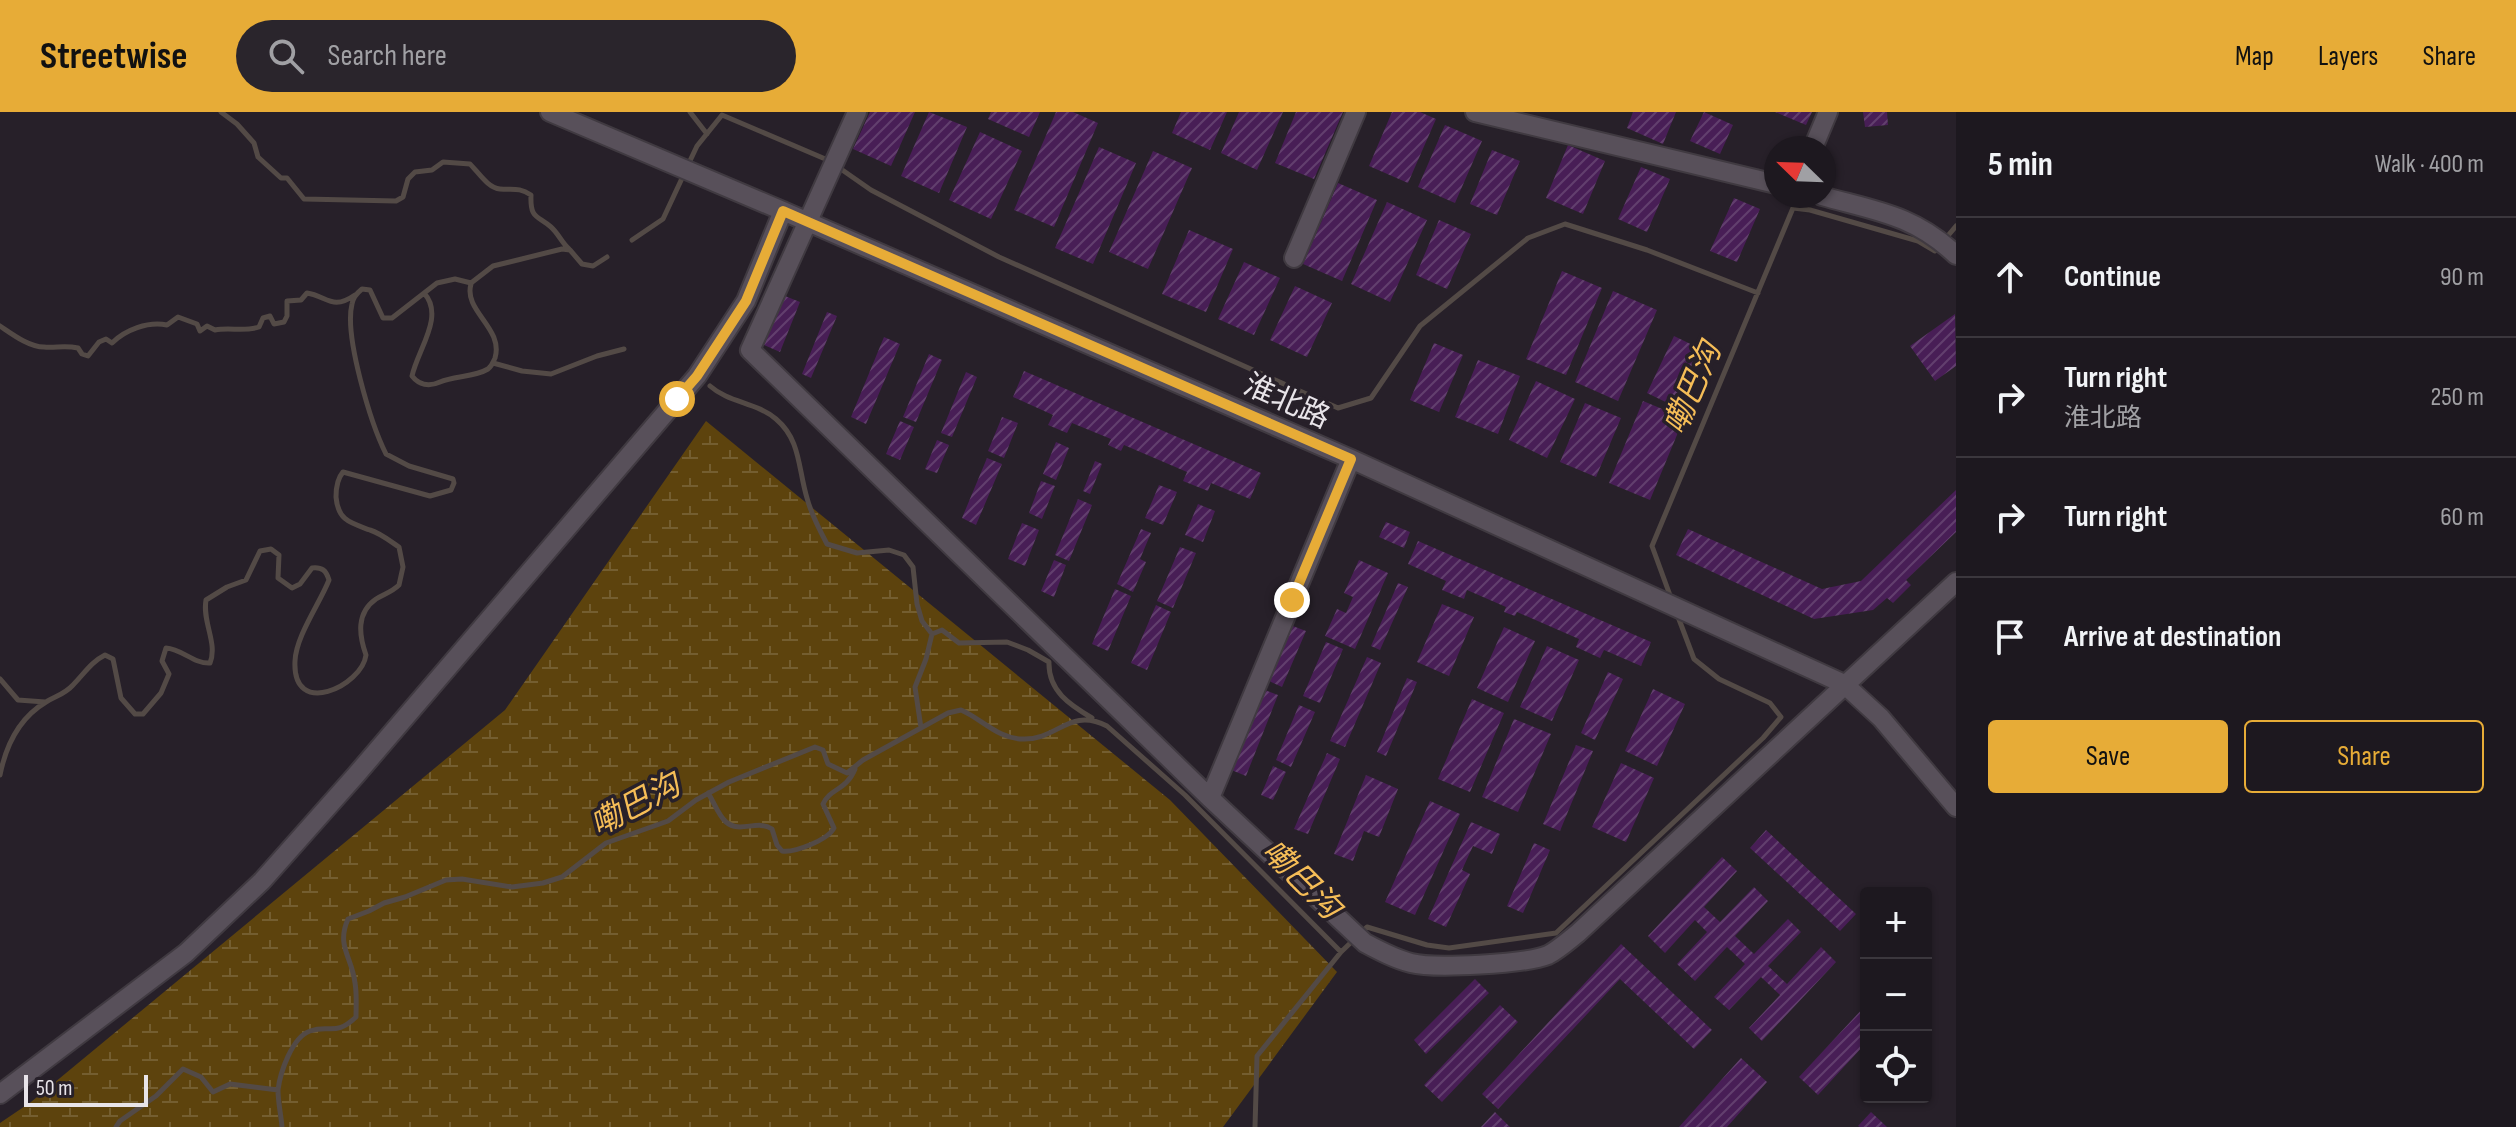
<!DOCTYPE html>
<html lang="en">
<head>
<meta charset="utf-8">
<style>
  :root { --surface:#1d181f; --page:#2a252c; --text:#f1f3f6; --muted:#a0a0a4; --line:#3b373d; --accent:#e7ac37 }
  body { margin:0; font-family:"Sofia Sans Condensed","Noto Sans SC",sans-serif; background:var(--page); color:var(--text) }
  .controls { position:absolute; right:24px; bottom:24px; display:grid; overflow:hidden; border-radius:8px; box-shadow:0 2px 6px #0004 }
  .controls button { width:72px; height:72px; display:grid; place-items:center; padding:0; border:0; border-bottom:2px solid var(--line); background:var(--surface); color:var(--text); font:40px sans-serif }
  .compass { position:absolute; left:1764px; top:24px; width:72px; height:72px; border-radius:50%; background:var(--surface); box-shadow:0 2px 6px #0004; rotate:293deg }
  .scale { position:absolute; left:24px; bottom:20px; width:124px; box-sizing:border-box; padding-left:8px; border:4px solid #e8e4e9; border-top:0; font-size:22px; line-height:28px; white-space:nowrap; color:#e8e4e9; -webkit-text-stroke:6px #272029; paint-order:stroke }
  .stop { position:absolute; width:24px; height:24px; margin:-18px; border:6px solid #e7ac37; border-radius:50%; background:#fff }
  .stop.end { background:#e7ac37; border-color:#fff; box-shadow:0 2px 8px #0008 }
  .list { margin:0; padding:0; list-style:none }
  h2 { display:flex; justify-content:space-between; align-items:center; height:104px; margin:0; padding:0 32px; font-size:34px }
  h2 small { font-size:26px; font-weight:400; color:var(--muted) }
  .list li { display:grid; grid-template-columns:52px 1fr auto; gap:24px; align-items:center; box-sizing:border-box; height:120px; padding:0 32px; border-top:2px solid var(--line) }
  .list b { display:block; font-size:30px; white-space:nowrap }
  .list p { margin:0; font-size:26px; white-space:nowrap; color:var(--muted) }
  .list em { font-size:26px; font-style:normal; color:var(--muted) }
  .actions { display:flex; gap:16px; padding:24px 32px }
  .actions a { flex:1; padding:18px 0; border:2px solid var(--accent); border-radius:8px; text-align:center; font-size:28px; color:var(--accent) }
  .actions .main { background:var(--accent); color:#111 }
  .icon { flex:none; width:44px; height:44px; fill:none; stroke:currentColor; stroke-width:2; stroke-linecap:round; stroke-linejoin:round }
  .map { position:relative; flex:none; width:1956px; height:1015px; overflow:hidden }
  header { display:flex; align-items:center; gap:48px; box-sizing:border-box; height:112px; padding:0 40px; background:var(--accent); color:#111 }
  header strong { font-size:38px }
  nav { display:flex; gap:44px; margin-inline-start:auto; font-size:28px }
  .search { width:560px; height:72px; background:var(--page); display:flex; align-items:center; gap:20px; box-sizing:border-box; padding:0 28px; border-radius:44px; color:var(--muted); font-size:30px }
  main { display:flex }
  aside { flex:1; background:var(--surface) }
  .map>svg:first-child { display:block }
</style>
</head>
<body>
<header>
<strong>Streetwise</strong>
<div class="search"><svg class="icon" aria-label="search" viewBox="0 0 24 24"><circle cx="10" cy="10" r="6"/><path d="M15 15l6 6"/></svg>Search here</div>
<nav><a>Map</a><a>Layers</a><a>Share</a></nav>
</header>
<main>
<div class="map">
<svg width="1956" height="1015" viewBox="0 0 1956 1015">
  <defs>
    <pattern id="wetland-marsh" width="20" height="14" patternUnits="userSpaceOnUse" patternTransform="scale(2)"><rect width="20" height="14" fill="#5d430d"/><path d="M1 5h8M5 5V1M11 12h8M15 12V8" fill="none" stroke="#745e30"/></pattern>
    <pattern id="building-hatch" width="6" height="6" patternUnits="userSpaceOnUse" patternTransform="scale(2)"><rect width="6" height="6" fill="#481e56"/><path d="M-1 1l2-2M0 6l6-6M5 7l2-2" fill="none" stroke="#623f6e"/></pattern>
  </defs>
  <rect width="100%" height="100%" fill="#272029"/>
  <path fill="url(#wetland-marsh)" d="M706,309l464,379 167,172 -114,155h-1223v-4l31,-21 474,-392z"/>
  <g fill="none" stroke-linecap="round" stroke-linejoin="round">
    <path stroke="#534a46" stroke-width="5" d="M221,0l16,12 17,19 4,14 23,21h6l17,21 92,2 7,-4 5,-18 7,-7 17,-2 11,-8 27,2c9,9 18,24 30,25 13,1 19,-2 31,6 -1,24 6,20 20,32 7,6 11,16 18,22
      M690,0l17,22
      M688,53l9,-19 25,-31 108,46
      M838,55l33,23 128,67 339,151 33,-10 49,-72 108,-88 37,-14 82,26 111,43
      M632,128l31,-21 21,-45
      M424,181c21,23 -6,56 -12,83 7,9 17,11 28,6 14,-6 35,-5 48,-13 4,-3 5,-7 7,-11 9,-30 -32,-47 -24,-74
      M0,214c12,8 29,21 44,21 12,1 21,-2 34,1l4,6 6,2 11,-14 7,-3 6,4c13,-13 36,-22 55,-18l11,-8 19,7 3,7 7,-5 8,4c15,-3 29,2 44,-3l4,-9 7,-2 4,8 10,-2 3,-6v-15l14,-1 6,-7c20,3 25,18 48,2
      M493,251l29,8 29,3 46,-18 27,-7
      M710,274c19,17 46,16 66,33 25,21 22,50 31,79 4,16 12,31 20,46l30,9 32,-3 15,5 9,12 4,37 5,17 10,13
      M1671,486l-19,-52 141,-338 17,2 108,31 17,10 21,-25
      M932,522l10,-4 17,13 48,-1 21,8 21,12c-1,29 21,43 43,56
      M0,567l18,21 27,2
      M921,616l-6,-41 11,-28 6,-25
      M0,663c6,-30 19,-57 46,-73 10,-6 19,-8 27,-17 11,-11 18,-23 32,-30l8,4 8,39 14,16h8l18,-21 8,-19 -7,-13 4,-13c16,1 28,16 44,15 8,-20 -8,-41 -4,-63l21,-13 19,-7 14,-29 11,-2 8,6 -1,23 14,10 8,-4 12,-16c10,-1 14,2 17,12 -9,23 -33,56 -34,81 -3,58 67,25 71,-6 -7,-20 -10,-42 10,-56 8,-5 16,-7 23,-14l4,-18 -4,-20c-9,-6 -19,-14 -29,-17 -19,-7 -32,-9 -34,-33 0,-9 1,-18 7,-25l87,24 21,-6 3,-7 -1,-4 -44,-13 -23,-12c-15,-30 -42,-118 -34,-150 1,-7 5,-11 10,-15l8,1 13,28h9l45,-35 18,-4 16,4 22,-17 69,-17 8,1 12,14 11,2 14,-9
      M708,681c6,9 10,22 18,29 14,12 31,-3 46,7l5,16 5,6c12,2 46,-11 52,-23l-11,-24c7,-16 23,-13 32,-35
      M116,1015l4,-6 36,-25 27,-27 18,8 12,15 17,-8 48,6
      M282,1015c-1,-12 -4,-25 -4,-37 2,-17 14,-53 32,-59 20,-7 25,6 46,-14 0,-11 1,-23 -1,-34 -3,-26 -19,-37 -7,-64l21,-8 15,-8 21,-6 41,-17 16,-1 50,8 31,-4 19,-6 44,-34 62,-22 28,-21 33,-18 86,-35 8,3 5,14 19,9 16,-13 85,-47 13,-3c21,9 37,29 62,29 35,1 46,-32 84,-13l78,69 156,157
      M1255,1015l2,-71 84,-104 26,-25 60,18 22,3 107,-15 207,-195 18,-21 -11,-14 -51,-24 -25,-20 -17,-45"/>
  </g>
  <path fill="url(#building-hatch)" d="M870,0h45l-24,54 -38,-17z
    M929,0l38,15 -28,66 -38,-17z
    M991,0h49l-11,25 -41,-18z
    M1056,0h17l25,11 -44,104 -40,-17z
    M1181,0h46l-17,38 -38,-17z
    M1239,0h44l-26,58 -36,-17z
    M1296,0h47l-29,67 -39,-16z
    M1392,0h28l16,7 -28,64 -39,-17z
    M1633,0h43l-13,32 -36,-16z
    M1704,0l29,13 -13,29 -30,-13z
    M1775,0h37l-6,13z
    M1863,0h24l1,13 -23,2z
    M1445,13l37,16 -27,62 -37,-16z
    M980,20l42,19 -31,68 -42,-19z
    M1568,33l37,16 -22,53 -37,-16z
    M1099,35l37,16 -43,101 -38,-16z
    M1492,38l28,11 -23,54 -27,-11z
    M1153,39l39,17 -44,101 -39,-17z
    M1641,55l29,12 -23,53 -29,-13z
    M1338,71l39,17 -35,81 -39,-17z
    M1734,86l26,11 -23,53 -27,-11z
    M1387,90l40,18 -37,82 -39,-18z
    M1439,108l32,14 -24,55 -31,-14z
    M1189,118l44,19 -27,63 -44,-18z
    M1244,150l36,16 -26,57 -36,-16z
    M1562,159l40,17 -36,87 -40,-16z
    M1295,174l37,17 -25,54 -37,-17z
    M1613,179l44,19 -39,91 -43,-19z
    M785,184l15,6 -20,50 -16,-7z
    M827,200l10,4 -26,62 -9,-4z
    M1955,202l1,52 -21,15 -25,-35z
    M1674,224l31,15 -27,57 -31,-15z
    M884,225l16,7 -34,80 -15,-7z
    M1434,231l29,12 -24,57 -29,-12z
    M929,242l13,6 -26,62 -13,-5z
    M1478,248l42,16 -22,58 -43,-17z
    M1024,259l237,102 -11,26 -39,-16 -3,8 -25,-10 4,-9 -63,-27 -3,6 -13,-6 3,-6 -39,-16 -5,10 -19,-8 5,-10 -40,-18z
    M966,260l11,5 -25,60 -11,-4z
    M1536,269l39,18 -28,59 -38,-18z
    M1643,289l41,17 -34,82 -41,-17z
    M1585,291l36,15 -25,59 -36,-15z
    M1002,305l16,6 -14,35 -16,-7z
    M900,309l14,6 -14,33 -14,-6z
    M937,328l12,5 -12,28 -12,-4z
    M1056,330l13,6 -13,32 -13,-6z
    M987,346l15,6 -26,61 -14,-7z
    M1095,349l7,3 -12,30 -7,-3z
    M1041,369l14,5 -13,33 -13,-6z
    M1159,373l18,7 -14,33 -18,-7z
    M1956,378v42l-50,48 5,5 -18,18 -6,-5 -14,12 -59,9 -138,-64 12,-26 134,60 39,-8z
    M1078,387l14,6 -23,56 -14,-6z
    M1198,392l17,7 -12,31 -18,-7z
    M1386,410l24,10 -6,16 -25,-11z
    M1022,411l17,7 -14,36 -17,-7z
    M1141,417l10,4 -11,26 6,3 -13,30 -16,-8z
    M1418,429l233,101 -10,24 -37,-16 -4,8 -24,-11 3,-8 -62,-27 -2,4 -11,-4 2,-5 -39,-17 -3,9 -22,-9 4,-9 -38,-17z
    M1180,435l16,6 -23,55 -16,-7z
    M1054,448l12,5 -12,32 -13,-6z
    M1359,448l29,13 -33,76 -30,-13 12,-27 9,4 7,-16 -9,-4z
    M1398,471l10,4 -28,63 -9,-4z
    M1115,477l16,7 -23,55 -16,-7z
    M1442,492l32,13 -25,59 -32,-14z
    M1156,493l15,7 -24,58 -16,-7z
    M1290,513l16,6 -24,56 -15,-7z
    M1504,515l31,14 -27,61 -31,-14z
    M1326,530l17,7 -23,54 -17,-7z
    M1547,534l32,14 -27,61 -32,-14z
    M1367,545l14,6 -36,84 -15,-6z
    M1608,560l15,7 -28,61 -14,-7z
    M1407,566l10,4 -31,74 -9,-4z
    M1262,577l16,6 -32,81 -17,-7z
    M1653,577l32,15 -28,62 -32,-15z
    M1472,587l32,14 -34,79 -32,-13z
    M1299,593l16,7 -24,55 -15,-7z
    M1514,607l37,15 -33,78 -36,-15z
    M1576,633l17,6 -33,80 -17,-7z
    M1327,641l13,6 -32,75 -14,-5z
    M1621,651l33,15 -28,64 -34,-15z
    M1273,654l13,6 -13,28 -12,-5z
    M1366,663l32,14 -19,48 -15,-6 -11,30 -19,-7z
    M1430,689l30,13 -45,101 -30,-13z
    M1471,710l29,12 -8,20 -19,-8 -11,24 8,4 -24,53 -18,-8z
    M1766,718l90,84 -16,17 -90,-83z
    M1534,731l16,7 -27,63 -16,-7z
    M1722,745l15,14 -33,36 16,15 34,-35 14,14 -33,35 19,18 34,-35 13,13 -33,34 19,18 34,-37 15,15 -74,79 -13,-13 31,-33 -19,-18 -32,33 -15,-13 31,-33 -18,-17 -32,34 -18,-17 30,-32 -12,-12 -30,33 -17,-17z
    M1621,832l91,86 -18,19 -74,-70 -122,130 -16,-15z
    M1475,867l14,14 -63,61 -12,-14z
    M1500,893l18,17 -76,80 -18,-17z
    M1866,893v38l-48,52 -19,-18z
    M1741,946l26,24 -40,45h-48z
    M1495,1000l15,15h-29z
    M1871,1000l16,15h-27l-2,-1z"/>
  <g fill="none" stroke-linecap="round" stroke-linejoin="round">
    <defs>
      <path id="minor" d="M550,0l233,99 568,248 493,225 37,34 75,89
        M857,0l-107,238 460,448 155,145c15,8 30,16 46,20 23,6 115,1 137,-8 10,-5 21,-15 30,-22l378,-351
        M1475,0l301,72
        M1813,36l15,-36
        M1822,84c54,15 92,19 134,59
        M1294,146l62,-146
        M1210,686l141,-339
        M0,982l186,-141 76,-72 94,-106 341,-399 49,-75 37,-90"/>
    </defs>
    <use href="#minor" stroke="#403a41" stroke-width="22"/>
    <use href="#minor" stroke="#58505a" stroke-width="18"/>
  </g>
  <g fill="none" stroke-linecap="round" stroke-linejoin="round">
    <path stroke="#e7ac37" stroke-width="10" d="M677,287l20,-23 49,-75 37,-90 568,248 -59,141"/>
  </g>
  <g text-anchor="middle" stroke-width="7" stroke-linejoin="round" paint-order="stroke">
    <g font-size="30" fill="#e8e4e9" stroke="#272029">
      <text transform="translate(1287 289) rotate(24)" y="10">淮北路</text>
    </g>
    <g font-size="32" font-style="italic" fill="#f5bd57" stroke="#272029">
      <text transform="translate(1692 276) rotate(-67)" y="11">嘞巴沟</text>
      <text transform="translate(635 692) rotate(-28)" y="11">嘞巴沟</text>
      <text transform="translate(1302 767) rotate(45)" y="11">嘞巴沟</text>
    </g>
  </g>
</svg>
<div class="controls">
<button>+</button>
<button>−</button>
<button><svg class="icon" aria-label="locate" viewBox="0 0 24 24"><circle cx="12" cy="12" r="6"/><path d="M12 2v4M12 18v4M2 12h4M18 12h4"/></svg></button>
</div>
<svg class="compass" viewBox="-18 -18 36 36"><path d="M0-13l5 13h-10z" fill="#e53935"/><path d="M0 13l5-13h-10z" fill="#a0a0a4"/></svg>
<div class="scale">50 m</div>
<div class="stop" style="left:677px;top:287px"></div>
<div class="stop end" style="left:1292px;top:488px"></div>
</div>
<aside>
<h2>5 min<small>Walk · 400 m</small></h2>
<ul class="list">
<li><svg class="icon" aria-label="ahead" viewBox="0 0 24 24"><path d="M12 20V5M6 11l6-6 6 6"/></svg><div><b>Continue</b></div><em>90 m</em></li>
<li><svg class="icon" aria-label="right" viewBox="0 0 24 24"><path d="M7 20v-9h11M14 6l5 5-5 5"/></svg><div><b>Turn right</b><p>淮北路</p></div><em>250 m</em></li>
<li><svg class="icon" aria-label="right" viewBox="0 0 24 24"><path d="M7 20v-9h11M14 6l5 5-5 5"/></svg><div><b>Turn right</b></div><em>60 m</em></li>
<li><svg class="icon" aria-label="arrive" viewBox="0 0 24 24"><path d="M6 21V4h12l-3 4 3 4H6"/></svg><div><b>Arrive at destination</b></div></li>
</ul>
<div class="actions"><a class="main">Save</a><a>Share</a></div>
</aside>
</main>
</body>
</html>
